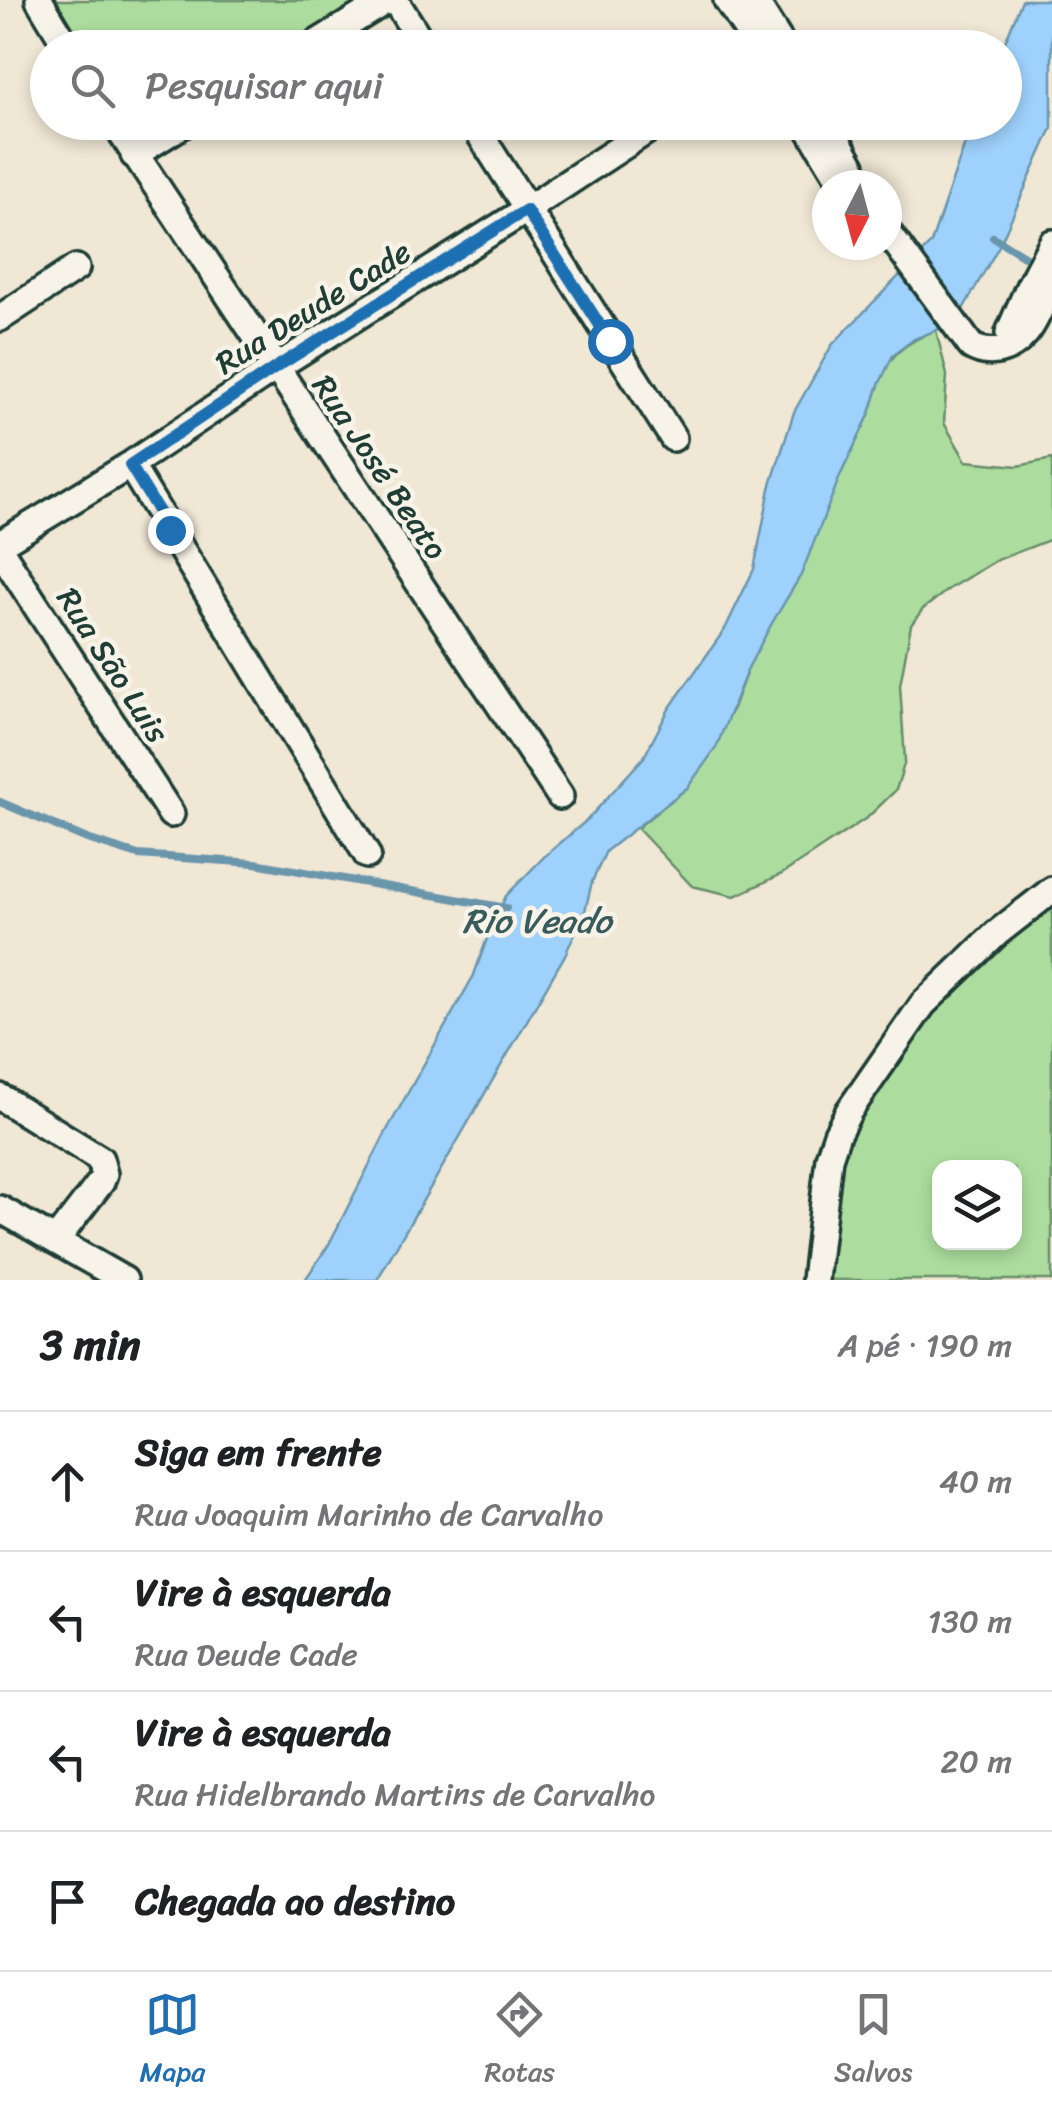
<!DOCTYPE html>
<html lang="pt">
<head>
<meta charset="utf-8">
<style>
  :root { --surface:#fff; --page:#f2f2f2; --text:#202124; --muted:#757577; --line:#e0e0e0; --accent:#1f6fb2 }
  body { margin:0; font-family:Sriracha,sans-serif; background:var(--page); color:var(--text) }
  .controls { position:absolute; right:30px; bottom:30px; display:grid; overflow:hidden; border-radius:20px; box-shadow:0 5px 15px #0003 }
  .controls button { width:90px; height:90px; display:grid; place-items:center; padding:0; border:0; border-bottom:2px solid var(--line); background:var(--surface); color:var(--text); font:50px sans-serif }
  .compass { position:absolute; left:812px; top:170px; width:90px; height:90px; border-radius:50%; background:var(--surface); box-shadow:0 5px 15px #0003; rotate:186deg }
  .stop { position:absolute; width:30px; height:30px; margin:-22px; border:8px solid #1f6fb2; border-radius:50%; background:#fff }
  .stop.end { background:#1f6fb2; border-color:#fff; box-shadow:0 2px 10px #0008 }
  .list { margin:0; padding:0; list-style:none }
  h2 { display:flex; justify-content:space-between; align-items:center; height:130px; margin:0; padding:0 40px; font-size:42px }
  h2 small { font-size:32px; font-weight:400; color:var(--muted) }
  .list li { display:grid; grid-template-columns:65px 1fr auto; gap:30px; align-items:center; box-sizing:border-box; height:140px; padding:0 40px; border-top:2px solid var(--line) }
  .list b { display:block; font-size:38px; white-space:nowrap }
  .list p { margin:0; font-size:32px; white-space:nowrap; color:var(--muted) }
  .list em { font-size:32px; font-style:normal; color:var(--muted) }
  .icon { flex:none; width:55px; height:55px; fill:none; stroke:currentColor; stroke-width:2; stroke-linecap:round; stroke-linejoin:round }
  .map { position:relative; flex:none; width:1052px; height:1280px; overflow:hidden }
  .search { position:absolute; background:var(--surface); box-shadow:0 5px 15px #0003; left:30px; right:30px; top:30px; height:110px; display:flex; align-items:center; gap:25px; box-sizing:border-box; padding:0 35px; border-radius:55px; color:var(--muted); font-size:38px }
  .sheet { height:690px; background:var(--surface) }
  nav { display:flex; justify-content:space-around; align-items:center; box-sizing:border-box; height:140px; border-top:2px solid var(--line); background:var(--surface); font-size:28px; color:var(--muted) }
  nav a { display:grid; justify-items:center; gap:5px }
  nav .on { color:var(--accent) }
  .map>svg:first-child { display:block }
</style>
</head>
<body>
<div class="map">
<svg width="1052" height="1280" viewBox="0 0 1052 1280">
  <rect width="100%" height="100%" fill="#f0e7d5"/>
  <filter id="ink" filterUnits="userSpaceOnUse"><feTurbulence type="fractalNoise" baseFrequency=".01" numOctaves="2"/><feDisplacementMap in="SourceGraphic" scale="20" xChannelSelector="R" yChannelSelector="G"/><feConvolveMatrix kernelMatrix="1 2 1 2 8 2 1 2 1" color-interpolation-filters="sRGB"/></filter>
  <g filter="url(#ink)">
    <path fill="#acdd9e" stroke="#668d69" stroke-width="2.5" fill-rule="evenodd" d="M55,0h312l-77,48 -206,-1z
      M936,330l11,45 -3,48 22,38 52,5 34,-7v80l-55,21 -47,28 -27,21 -12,16 -11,60 5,76 -9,29 -28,27 -86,57 -47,22 -43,-10 -55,-58 50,-40 46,-80 15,-40 122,-255c15,-48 17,-63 66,-83z
      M1052,887v393h-244l6,-90 47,-94 76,-100zM940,1168h74v74h-74z"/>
    <path fill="#9ed1fc" stroke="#6b96ac" stroke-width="2.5" d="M1022,0h30v128l-53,118 -37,65 -20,17 -28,11 -21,16 -15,32 -8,26 -30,63 -39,99 -29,48 -24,45 -32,80 -29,40 -81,63 -14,31 -7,29 -20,44 -188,325h-72l24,-36 58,-114 87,-155 16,-45 16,-34 39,-40 42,-36 57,-63 25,-48 56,-80 29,-60 16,-81 24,-76 38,-67 99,-102 41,-120 32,-1 -1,-75z"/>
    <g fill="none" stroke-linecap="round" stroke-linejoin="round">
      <path stroke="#6b96ac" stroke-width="8" d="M993,237l39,24
        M0,802l87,37 51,16 117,8 251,45"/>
      <defs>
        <path id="street" d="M39,0l29,48
          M395,0l30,48
          M727,0l32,48
          M754,0l30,48
          M309,48l78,-48
          M114,122l446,674
          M472,122l201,316
          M805,122l31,51 17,12
          M827,122l25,44 4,19
          M134,155l53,-33
          M887,231l84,115c18,11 39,5 53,-11 11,-11 20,-37 28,-52
          M0,318l76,-50
          M1009,333l20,-46 23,-44
          M130,465l237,390
          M0,544l130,-79 145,-97 251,-158 134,-88
          M0,550l171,264
          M0,1097l100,62 4,15 -3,8 -45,58
          M0,1209l124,71
          M815,1280l14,-122 8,-24 12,-23 74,-107 74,-71 55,-43"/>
      </defs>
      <use href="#street" stroke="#1f3d34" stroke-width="32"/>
      <use href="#street" stroke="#f7f3e8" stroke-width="25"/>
    </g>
  </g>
  <g fill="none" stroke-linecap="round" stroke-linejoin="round" filter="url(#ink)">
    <path stroke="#1f6fb2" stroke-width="12" d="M170,530l-40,-65 145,-97 251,-158 84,131"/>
  </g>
  <g text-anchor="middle" stroke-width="9" stroke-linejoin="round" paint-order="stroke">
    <g font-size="32" fill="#1f3d34" stroke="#f7f3e8">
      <text transform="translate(313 307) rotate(-32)" y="11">Rua Deude Cade</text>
      <text transform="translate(380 467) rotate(56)" y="11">Rua José Beato</text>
      <text transform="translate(113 665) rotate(57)" y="11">Rua São Luis</text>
    </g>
    <g font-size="35" font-style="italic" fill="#385b5c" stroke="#f7f3e8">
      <text x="537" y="933">Rio Veado</text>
    </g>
  </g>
</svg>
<div class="controls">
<button><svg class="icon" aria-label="layers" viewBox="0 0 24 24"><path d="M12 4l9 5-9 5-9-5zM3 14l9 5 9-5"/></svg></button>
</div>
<svg class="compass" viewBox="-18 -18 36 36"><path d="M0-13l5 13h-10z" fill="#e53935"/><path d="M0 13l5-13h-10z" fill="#757577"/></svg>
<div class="stop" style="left:610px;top:341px"></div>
<div class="stop end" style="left:170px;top:530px"></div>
<div class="search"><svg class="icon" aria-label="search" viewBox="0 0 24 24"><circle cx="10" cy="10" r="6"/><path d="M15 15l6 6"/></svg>Pesquisar aqui</div>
</div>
<section class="sheet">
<h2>3 min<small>A pé · 190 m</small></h2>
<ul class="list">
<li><svg class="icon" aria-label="ahead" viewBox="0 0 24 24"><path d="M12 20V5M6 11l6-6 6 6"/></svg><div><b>Siga em frente</b><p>Rua Joaquim Marinho de Carvalho</p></div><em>40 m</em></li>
<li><svg class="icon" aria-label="left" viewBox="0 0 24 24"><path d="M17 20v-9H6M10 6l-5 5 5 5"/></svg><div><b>Vire à esquerda</b><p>Rua Deude Cade</p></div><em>130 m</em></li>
<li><svg class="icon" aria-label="left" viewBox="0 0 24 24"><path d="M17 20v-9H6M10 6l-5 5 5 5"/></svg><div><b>Vire à esquerda</b><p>Rua Hidelbrando Martins de Carvalho</p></div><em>20 m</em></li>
<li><svg class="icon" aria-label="arrive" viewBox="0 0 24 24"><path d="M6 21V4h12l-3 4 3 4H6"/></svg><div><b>Chegada ao destino</b></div></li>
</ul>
</section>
<nav>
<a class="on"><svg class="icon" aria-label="map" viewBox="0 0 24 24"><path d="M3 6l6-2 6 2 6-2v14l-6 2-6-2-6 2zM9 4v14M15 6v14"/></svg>Mapa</a>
<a><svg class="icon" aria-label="directions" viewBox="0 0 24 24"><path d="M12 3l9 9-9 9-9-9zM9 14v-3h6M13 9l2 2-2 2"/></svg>Rotas</a>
<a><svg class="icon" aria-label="saved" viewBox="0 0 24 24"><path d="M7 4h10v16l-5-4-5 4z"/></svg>Salvos</a>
</nav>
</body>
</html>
